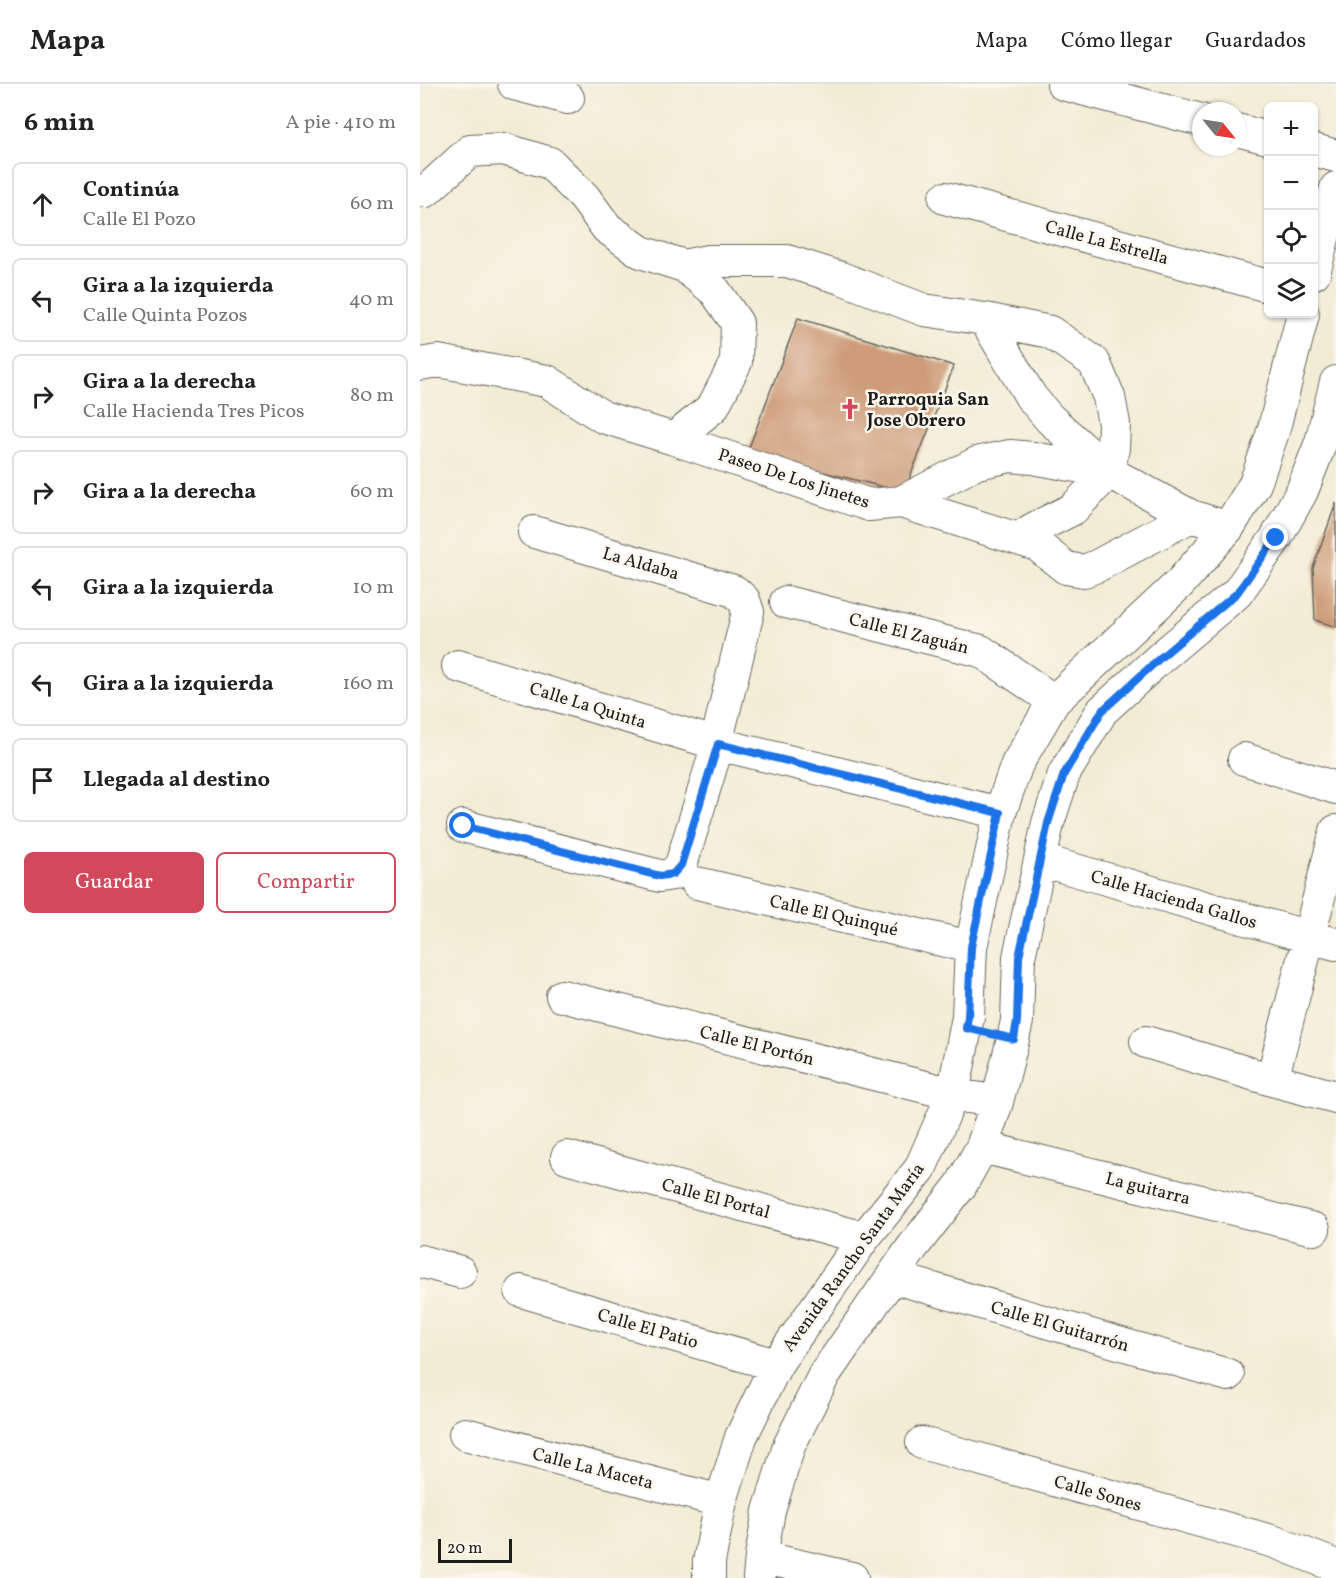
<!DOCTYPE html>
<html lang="es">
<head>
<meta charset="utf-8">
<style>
  :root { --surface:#fff; --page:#f6f6f6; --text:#222; --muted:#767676; --line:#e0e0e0; --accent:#d1495b }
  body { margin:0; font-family:Vollkorn,serif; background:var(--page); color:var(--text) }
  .controls { position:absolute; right:18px; top:18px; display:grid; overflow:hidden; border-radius:9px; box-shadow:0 2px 4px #0004 }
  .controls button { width:54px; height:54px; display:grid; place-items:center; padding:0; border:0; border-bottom:2px solid var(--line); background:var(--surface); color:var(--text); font:30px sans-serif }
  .compass { position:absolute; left:772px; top:18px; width:54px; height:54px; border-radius:50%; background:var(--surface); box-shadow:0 2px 4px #0004; rotate:120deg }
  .scale { position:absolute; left:18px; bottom:15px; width:74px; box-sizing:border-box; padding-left:6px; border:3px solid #1c1c1c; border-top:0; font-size:16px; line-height:21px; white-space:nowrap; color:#1c1c1c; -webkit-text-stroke:4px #fbf7ec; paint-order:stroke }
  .stop { position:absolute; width:18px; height:18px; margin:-14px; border:4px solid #1a73e8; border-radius:50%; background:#fff }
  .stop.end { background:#1a73e8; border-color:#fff; box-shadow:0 2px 6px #0008 }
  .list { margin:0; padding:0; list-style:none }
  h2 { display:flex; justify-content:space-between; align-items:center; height:78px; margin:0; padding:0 24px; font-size:26px }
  h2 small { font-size:20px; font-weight:400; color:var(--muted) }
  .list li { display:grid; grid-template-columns:39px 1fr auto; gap:18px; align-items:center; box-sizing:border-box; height:84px; margin:0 12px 12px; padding:0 12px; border:2px solid var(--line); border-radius:9px }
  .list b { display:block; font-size:22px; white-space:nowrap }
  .list p { margin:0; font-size:20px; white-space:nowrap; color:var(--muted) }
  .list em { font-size:20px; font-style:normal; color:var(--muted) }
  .actions { display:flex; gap:12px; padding:18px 24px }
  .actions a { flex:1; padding:14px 0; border:2px solid var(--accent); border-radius:9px; text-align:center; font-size:21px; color:var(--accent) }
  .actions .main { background:var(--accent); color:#fff }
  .icon { flex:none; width:33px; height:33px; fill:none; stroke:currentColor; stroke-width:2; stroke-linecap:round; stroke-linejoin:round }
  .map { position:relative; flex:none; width:916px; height:1494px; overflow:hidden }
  header { display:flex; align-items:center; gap:36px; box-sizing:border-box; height:84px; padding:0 30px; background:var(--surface); border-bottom:2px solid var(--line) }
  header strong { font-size:28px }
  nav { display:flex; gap:33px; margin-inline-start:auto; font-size:21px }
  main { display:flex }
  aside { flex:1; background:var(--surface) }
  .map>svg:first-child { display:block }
</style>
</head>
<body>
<header>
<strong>Mapa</strong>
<nav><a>Mapa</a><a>Cómo llegar</a><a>Guardados</a></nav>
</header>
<main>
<aside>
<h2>6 min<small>A pie · 410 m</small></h2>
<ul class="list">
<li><svg class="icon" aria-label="ahead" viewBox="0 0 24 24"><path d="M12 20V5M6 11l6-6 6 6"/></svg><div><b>Continúa</b><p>Calle El Pozo</p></div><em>60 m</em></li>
<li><svg class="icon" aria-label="left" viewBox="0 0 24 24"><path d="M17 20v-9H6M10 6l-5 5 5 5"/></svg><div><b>Gira a la izquierda</b><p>Calle Quinta Pozos</p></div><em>40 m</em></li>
<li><svg class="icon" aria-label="right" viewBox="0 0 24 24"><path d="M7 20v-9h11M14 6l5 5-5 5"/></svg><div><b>Gira a la derecha</b><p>Calle Hacienda Tres Picos</p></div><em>80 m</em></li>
<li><svg class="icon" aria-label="right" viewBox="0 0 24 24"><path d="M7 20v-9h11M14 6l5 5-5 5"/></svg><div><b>Gira a la derecha</b></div><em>60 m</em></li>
<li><svg class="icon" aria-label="left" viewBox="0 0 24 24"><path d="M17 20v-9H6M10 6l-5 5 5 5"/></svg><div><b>Gira a la izquierda</b></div><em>10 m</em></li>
<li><svg class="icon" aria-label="left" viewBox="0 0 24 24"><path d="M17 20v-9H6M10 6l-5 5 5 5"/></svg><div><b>Gira a la izquierda</b></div><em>160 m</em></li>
<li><svg class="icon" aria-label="arrive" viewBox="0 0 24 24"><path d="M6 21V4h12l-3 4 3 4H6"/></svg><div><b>Llegada al destino</b></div></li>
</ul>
<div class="actions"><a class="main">Guardar</a><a>Compartir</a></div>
</aside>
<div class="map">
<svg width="916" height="1494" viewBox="0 0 916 1494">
  <rect width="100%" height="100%" fill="#fbf7ec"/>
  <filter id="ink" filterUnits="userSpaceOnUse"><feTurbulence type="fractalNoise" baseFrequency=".0167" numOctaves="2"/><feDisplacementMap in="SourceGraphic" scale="12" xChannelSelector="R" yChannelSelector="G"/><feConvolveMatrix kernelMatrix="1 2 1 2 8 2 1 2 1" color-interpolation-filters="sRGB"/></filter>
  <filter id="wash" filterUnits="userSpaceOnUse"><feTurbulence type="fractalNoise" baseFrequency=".008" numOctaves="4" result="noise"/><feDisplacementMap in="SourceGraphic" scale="24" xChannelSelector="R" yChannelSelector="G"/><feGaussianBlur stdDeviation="1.35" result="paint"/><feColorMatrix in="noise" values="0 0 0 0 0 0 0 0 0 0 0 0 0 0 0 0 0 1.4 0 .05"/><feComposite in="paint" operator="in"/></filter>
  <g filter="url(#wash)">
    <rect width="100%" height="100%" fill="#f1ecd4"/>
    <g id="blocks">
      <path fill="#ce9c79" d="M378,234l156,48 -50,126 -157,-39z
        M916,419v124l-21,-7 -2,-52z"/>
    </g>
  </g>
  <g filter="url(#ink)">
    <use href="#blocks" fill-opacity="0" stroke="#67655c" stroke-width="1.5"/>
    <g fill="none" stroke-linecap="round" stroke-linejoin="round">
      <defs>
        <path id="minor" d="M94,0l54,14
          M643,0l138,36
          M817,46l31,8
          M894,66l22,6
          M6,107l44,-40 33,-2 47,14 34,34 23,31 34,24 43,14 24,-5h79l54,17 83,32 61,9 65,13 44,30 15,35 5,27 -1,24 -4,24
          M525,114l323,88
          M894,189l22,-85
          M565,235l46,78 19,22 59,53 -36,37 -40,20 -15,10
          M0,280l18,-3 109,20 56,36 71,22 195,66 32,-3 136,43 29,23 18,3 13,-5 94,-50 37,12
          M254,355l39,-32 23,-45 1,-39 -22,-32 -31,-25
          M481,418l76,-39 33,-7 23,2 76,14 82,44
          M366,518l195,49 73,50
          M38,582l260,78 282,69
          M824,675l92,29
          M43,742l197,50 13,-2 8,-9 37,-121 2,-17 28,-115 -4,-12 -10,-9 -200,-59
          M620,776l269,77 27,7
          M277,799l274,64
          M142,912l391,98 44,8
          M726,958l126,38 64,17
          M852,996l64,-249
          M562,1063l332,82
          M147,1073l297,81
          M0,1177l40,11
          M472,1193l336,98
          M101,1207l255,74
          M45,1350l256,67
          M502,1359l353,99 61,24
          M341,1473l91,21
          M289,1494v-16l12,-61 20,-64 35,-72 88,-127 56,-69 33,-75 15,-77 3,-70 29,-134 17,-49 37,-63 126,-118 48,-55 27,-44 18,-52 30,-118
          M339,1494l2,-21 8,-46 20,-65 35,-71 88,-127 49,-63 21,-38 15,-45 16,-63 4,-18 2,-64 29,-134 16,-49 38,-63 58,-53 77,-65 39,-55 26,-47 19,-49 15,-60"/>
      </defs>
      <use href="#minor" stroke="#67655c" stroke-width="34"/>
      <use href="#minor" stroke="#fff" stroke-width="32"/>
    </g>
  </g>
  <g fill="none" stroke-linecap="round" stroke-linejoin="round" filter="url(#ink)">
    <path stroke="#1a73e8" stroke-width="8" d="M43,742l197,50 13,-2 8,-9 37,-121 282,69 -29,134 -3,70 -2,11 48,11 3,-18 2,-64 29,-134 16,-49 38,-63 58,-53 77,-65 39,-55"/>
  </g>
  <defs>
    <symbol id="church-bare" viewBox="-9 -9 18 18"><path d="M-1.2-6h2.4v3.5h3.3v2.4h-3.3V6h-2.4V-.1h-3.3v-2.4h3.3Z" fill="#d1495b" stroke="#fbf7ec" stroke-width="2.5" paint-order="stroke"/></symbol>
  </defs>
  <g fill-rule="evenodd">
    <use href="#church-bare" x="415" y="310" width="30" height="30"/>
  </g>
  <g text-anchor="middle" stroke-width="5" stroke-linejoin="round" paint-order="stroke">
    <g font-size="18" fill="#1c1c1c" stroke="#fbf7ec">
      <text transform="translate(687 158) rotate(15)" y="6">Calle La Estrella</text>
      <text transform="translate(374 394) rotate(18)" y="6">Paseo De Los Jinetes</text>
      <text transform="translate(221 479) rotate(16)" y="6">La Aldaba</text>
      <text transform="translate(489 549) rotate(14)" y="6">Calle El Zaguán</text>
      <text transform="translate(168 621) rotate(17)" y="6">Calle La Quinta</text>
      <text transform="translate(754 815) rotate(16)" y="6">Calle Hacienda Gallos</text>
      <text transform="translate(414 831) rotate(13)" y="6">Calle El Quinqué</text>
      <text transform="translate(337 961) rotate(14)" y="6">Calle El Portón</text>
      <text transform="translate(728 1104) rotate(14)" y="6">La guitarra</text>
      <text transform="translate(296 1114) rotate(15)" y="6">Calle El Portal</text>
      <text transform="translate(433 1173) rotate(-54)" y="6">Avenida Rancho Santa María</text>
      <text transform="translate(640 1242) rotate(16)" y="6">Calle El Guitarrón</text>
      <text transform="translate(228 1244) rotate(16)" y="6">Calle El Patio</text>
      <text transform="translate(173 1384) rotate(14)" y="6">Calle La Maceta</text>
      <text transform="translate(678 1409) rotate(16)" y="6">Calle Sones</text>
    </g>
    <g font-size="18" font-weight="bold" fill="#1c1c1c" stroke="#fbf7ec" text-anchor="start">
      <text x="447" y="321">Parroquia San<tspan x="447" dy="21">Jose Obrero</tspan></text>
    </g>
  </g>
</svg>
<div class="controls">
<button>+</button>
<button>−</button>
<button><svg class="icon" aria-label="locate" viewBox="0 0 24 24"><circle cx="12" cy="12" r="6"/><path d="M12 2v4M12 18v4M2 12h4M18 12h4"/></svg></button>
<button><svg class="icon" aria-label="layers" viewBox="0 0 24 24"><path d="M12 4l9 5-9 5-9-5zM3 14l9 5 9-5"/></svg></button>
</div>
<svg class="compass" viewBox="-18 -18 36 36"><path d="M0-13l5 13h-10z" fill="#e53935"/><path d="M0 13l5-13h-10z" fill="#767676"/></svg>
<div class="scale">20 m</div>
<div class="stop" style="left:43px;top:742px"></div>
<div class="stop end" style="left:856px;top:454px"></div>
</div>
</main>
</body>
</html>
